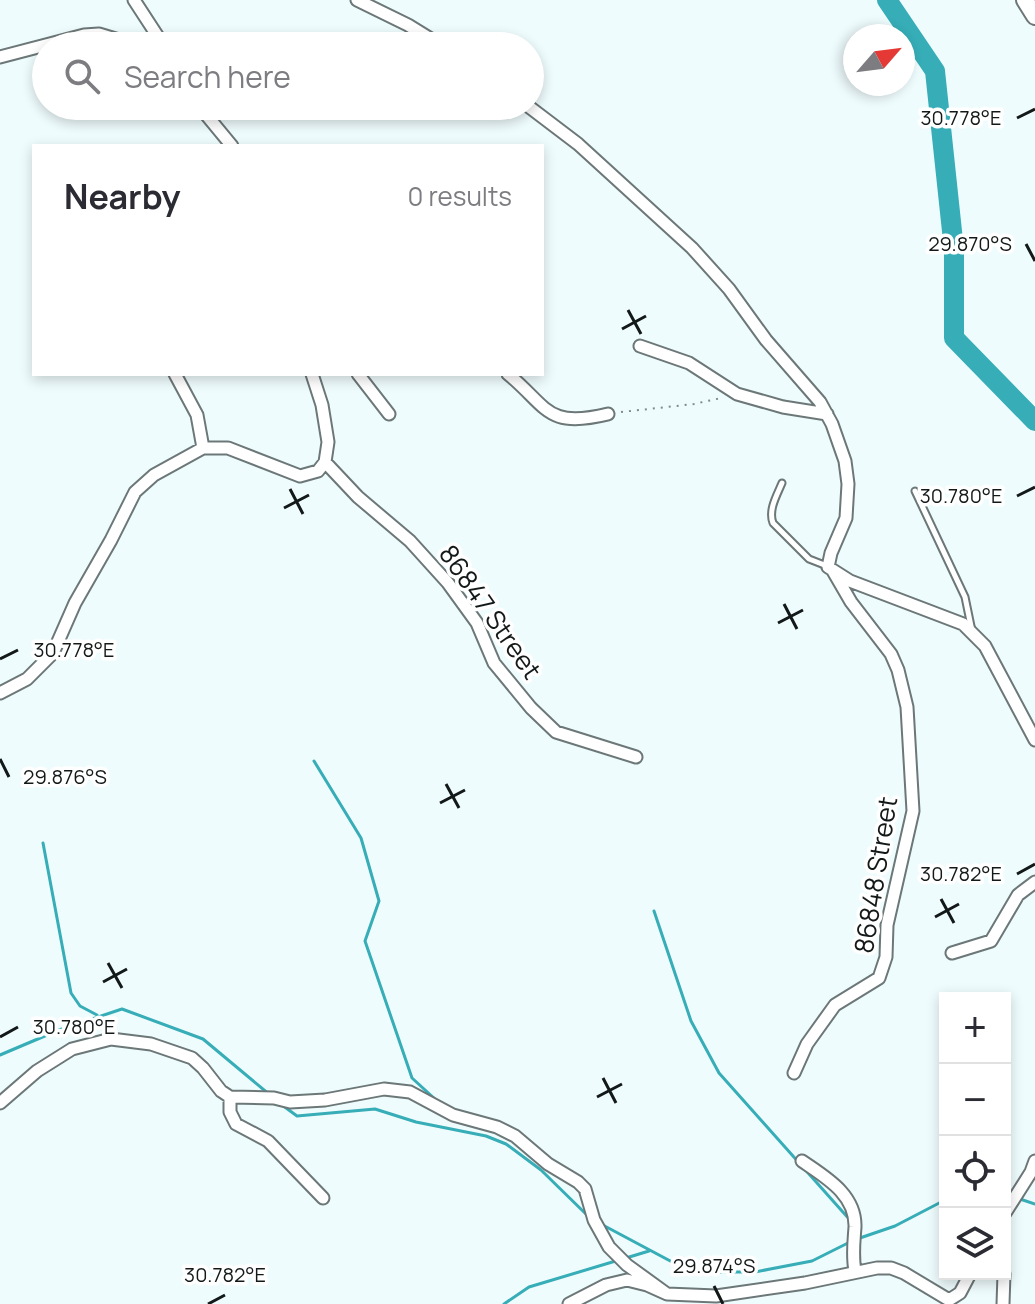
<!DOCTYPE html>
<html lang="en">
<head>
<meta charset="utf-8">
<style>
  :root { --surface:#fff; --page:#f7f7f7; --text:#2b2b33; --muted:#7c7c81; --line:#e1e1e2 }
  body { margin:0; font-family:Manrope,sans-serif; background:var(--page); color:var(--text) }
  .controls { position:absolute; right:24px; bottom:24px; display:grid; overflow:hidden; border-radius:0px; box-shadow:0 4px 12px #0003 }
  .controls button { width:72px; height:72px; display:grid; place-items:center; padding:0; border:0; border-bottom:2px solid var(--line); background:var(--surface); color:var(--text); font:40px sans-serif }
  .compass { position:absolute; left:843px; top:24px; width:72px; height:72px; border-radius:50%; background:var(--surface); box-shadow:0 4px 12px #0003; rotate:62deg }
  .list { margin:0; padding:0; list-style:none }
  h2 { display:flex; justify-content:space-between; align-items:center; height:104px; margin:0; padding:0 32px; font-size:34px }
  h2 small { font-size:26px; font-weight:400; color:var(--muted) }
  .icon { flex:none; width:44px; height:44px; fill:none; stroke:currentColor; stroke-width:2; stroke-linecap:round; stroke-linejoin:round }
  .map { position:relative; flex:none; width:1035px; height:1304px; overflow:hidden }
  .search { position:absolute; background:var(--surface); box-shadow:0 4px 12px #0003; left:32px; top:32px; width:512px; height:88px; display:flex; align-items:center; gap:20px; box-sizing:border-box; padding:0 28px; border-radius:44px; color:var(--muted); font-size:30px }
  .panel { position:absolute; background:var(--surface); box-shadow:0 4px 12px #0003; left:32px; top:144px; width:512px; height:232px; border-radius:0px }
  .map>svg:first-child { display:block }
</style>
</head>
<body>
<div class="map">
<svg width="1035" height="1304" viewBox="0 0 1035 1304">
  <rect width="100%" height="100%" fill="#effcfd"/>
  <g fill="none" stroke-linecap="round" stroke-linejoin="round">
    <path stroke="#36adb7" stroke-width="3" d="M314,761l47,77 18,63 -14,40 47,137 24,22
      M43,843l28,150 9,13 17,9
      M654,911l37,110 28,52 131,147
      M0,1055l59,-25 63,-21 81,30 67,56
      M282,1105l15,11 78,-7 41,13 70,14 20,8 35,26 48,47
      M1017,1198l18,6
      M599,1223l92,49h64l57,-11 38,-19
      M857,1239l38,-13 50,-26
      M626,1258l23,-7
      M504,1304l25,-17 90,-27"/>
    <path stroke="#36adb7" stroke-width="20" d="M887,0l48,71 19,179v88l81,83"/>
    <defs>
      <path id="lane" d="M782,483c-5,12 -14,27 -9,40l36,36 18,7
        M915,491l50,106 7,34"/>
      <path id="street" d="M134,0l30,46
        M357,0l51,25 34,21
        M0,57l84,-22 15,-1 40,12
        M199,106l33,40
        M528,106l50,38 114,104 37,41 37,51 54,62 12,22 13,37 3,23 -2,34 -15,35 -3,14 22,14 113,43 22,22 50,94
        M640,346l49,17 48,31 46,13 44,7
        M358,374l31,40
        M508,374c40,33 38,55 100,40
        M203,448h25l72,28 18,-5 7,-9 3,-20 -6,-37 -10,-31
        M325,462l33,35 52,44 38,42 29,40 17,40 37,45 25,24 80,25
        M0,693l27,-14 26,-26 22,-50 36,-63 24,-48 19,-17 49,-27 -6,-33 -22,-41
        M952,953l39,-12 27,-46 17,-13
        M794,1073l13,-29 28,-39 44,-27 7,-21 1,-32 26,-114 -6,-104 -9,-37 -7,-16 -40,-52 -18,-31
        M230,1097v15l6,12 32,17 55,57
        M0,1103l37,-32 35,-22 39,-10 40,5 41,14 11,10 18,23 9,6 44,1 16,4 35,-2 59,-11 26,3 43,23 44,12 18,9 33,28 30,18 7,7 9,31 15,27 18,18 40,29
        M802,1161c23,16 54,33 53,66 -1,15 -3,28 0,44
        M1005,1213l26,-41 4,-11
        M569,1304l37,-19 21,-5 20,5 20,9 49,2 89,-13 72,-15h14l13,5 45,27 11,-7 10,-19
        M1003,1304l1,-30"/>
      <path id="secondary" d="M1025,0l10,16"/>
    </defs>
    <use href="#lane" stroke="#6c7778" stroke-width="9"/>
    <use href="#street" stroke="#6c7778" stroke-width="15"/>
    <use href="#secondary" stroke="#6c7778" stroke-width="20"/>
    <path stroke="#818a8b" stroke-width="2" stroke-dasharray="2 6" stroke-linecap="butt" d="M621,412l73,-8 27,-6"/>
    <use href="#lane" stroke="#fff" stroke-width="5"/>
    <use href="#street" stroke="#fff" stroke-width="11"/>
    <use href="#secondary" stroke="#fff" stroke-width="16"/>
  </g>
  <path fill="none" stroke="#131818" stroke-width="3" d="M1017,118l18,-9M1026,244l9,17M628,310l13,24M622,329l24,-13M290,489l13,25M1017,496l18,-9M284,508l25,-13M784,604l13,25M778,623l25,-13M0,659l18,-9M0,759l9,18M446,784l13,24M440,803l25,-13M1017,874l18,-10M941,899l13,24M935,917l24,-13M108,963l14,25M103,982l24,-13M0,1037l18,-10M603,1078l13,25M597,1097l25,-13M714,1286l9,18M208,1304l17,-9"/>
  <g text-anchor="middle" stroke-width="7" stroke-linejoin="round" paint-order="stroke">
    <g font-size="26" fill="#131818" stroke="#fff">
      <text transform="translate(490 612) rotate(55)" y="9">86847 Street</text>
      <text transform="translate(876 875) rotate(-81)" y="9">86848 Street</text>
    </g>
  </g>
  <g font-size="20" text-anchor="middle" fill="#131818" stroke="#fff" stroke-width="7" stroke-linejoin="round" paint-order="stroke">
    <text x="961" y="125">30.778°E</text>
    <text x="970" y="251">29.870°S</text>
    <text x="961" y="503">30.780°E</text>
    <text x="74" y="657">30.778°E</text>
    <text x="65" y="784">29.876°S</text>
    <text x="961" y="881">30.782°E</text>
    <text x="74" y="1034">30.780°E</text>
    <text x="714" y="1273">29.874°S</text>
    <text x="225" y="1282">30.782°E</text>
  </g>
</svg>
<div class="controls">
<button>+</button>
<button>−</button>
<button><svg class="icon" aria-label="locate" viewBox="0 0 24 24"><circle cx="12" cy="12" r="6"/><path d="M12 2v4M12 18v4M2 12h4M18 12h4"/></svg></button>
<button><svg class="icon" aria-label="layers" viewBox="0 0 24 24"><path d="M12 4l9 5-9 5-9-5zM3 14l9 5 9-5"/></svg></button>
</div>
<svg class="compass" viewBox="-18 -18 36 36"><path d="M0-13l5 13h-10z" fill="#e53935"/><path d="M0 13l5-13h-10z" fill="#7c7c81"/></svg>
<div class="search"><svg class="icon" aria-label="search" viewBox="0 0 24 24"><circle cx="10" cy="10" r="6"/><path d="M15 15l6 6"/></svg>Search here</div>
<section class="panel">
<h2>Nearby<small>0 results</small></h2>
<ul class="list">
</ul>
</section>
</div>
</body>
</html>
